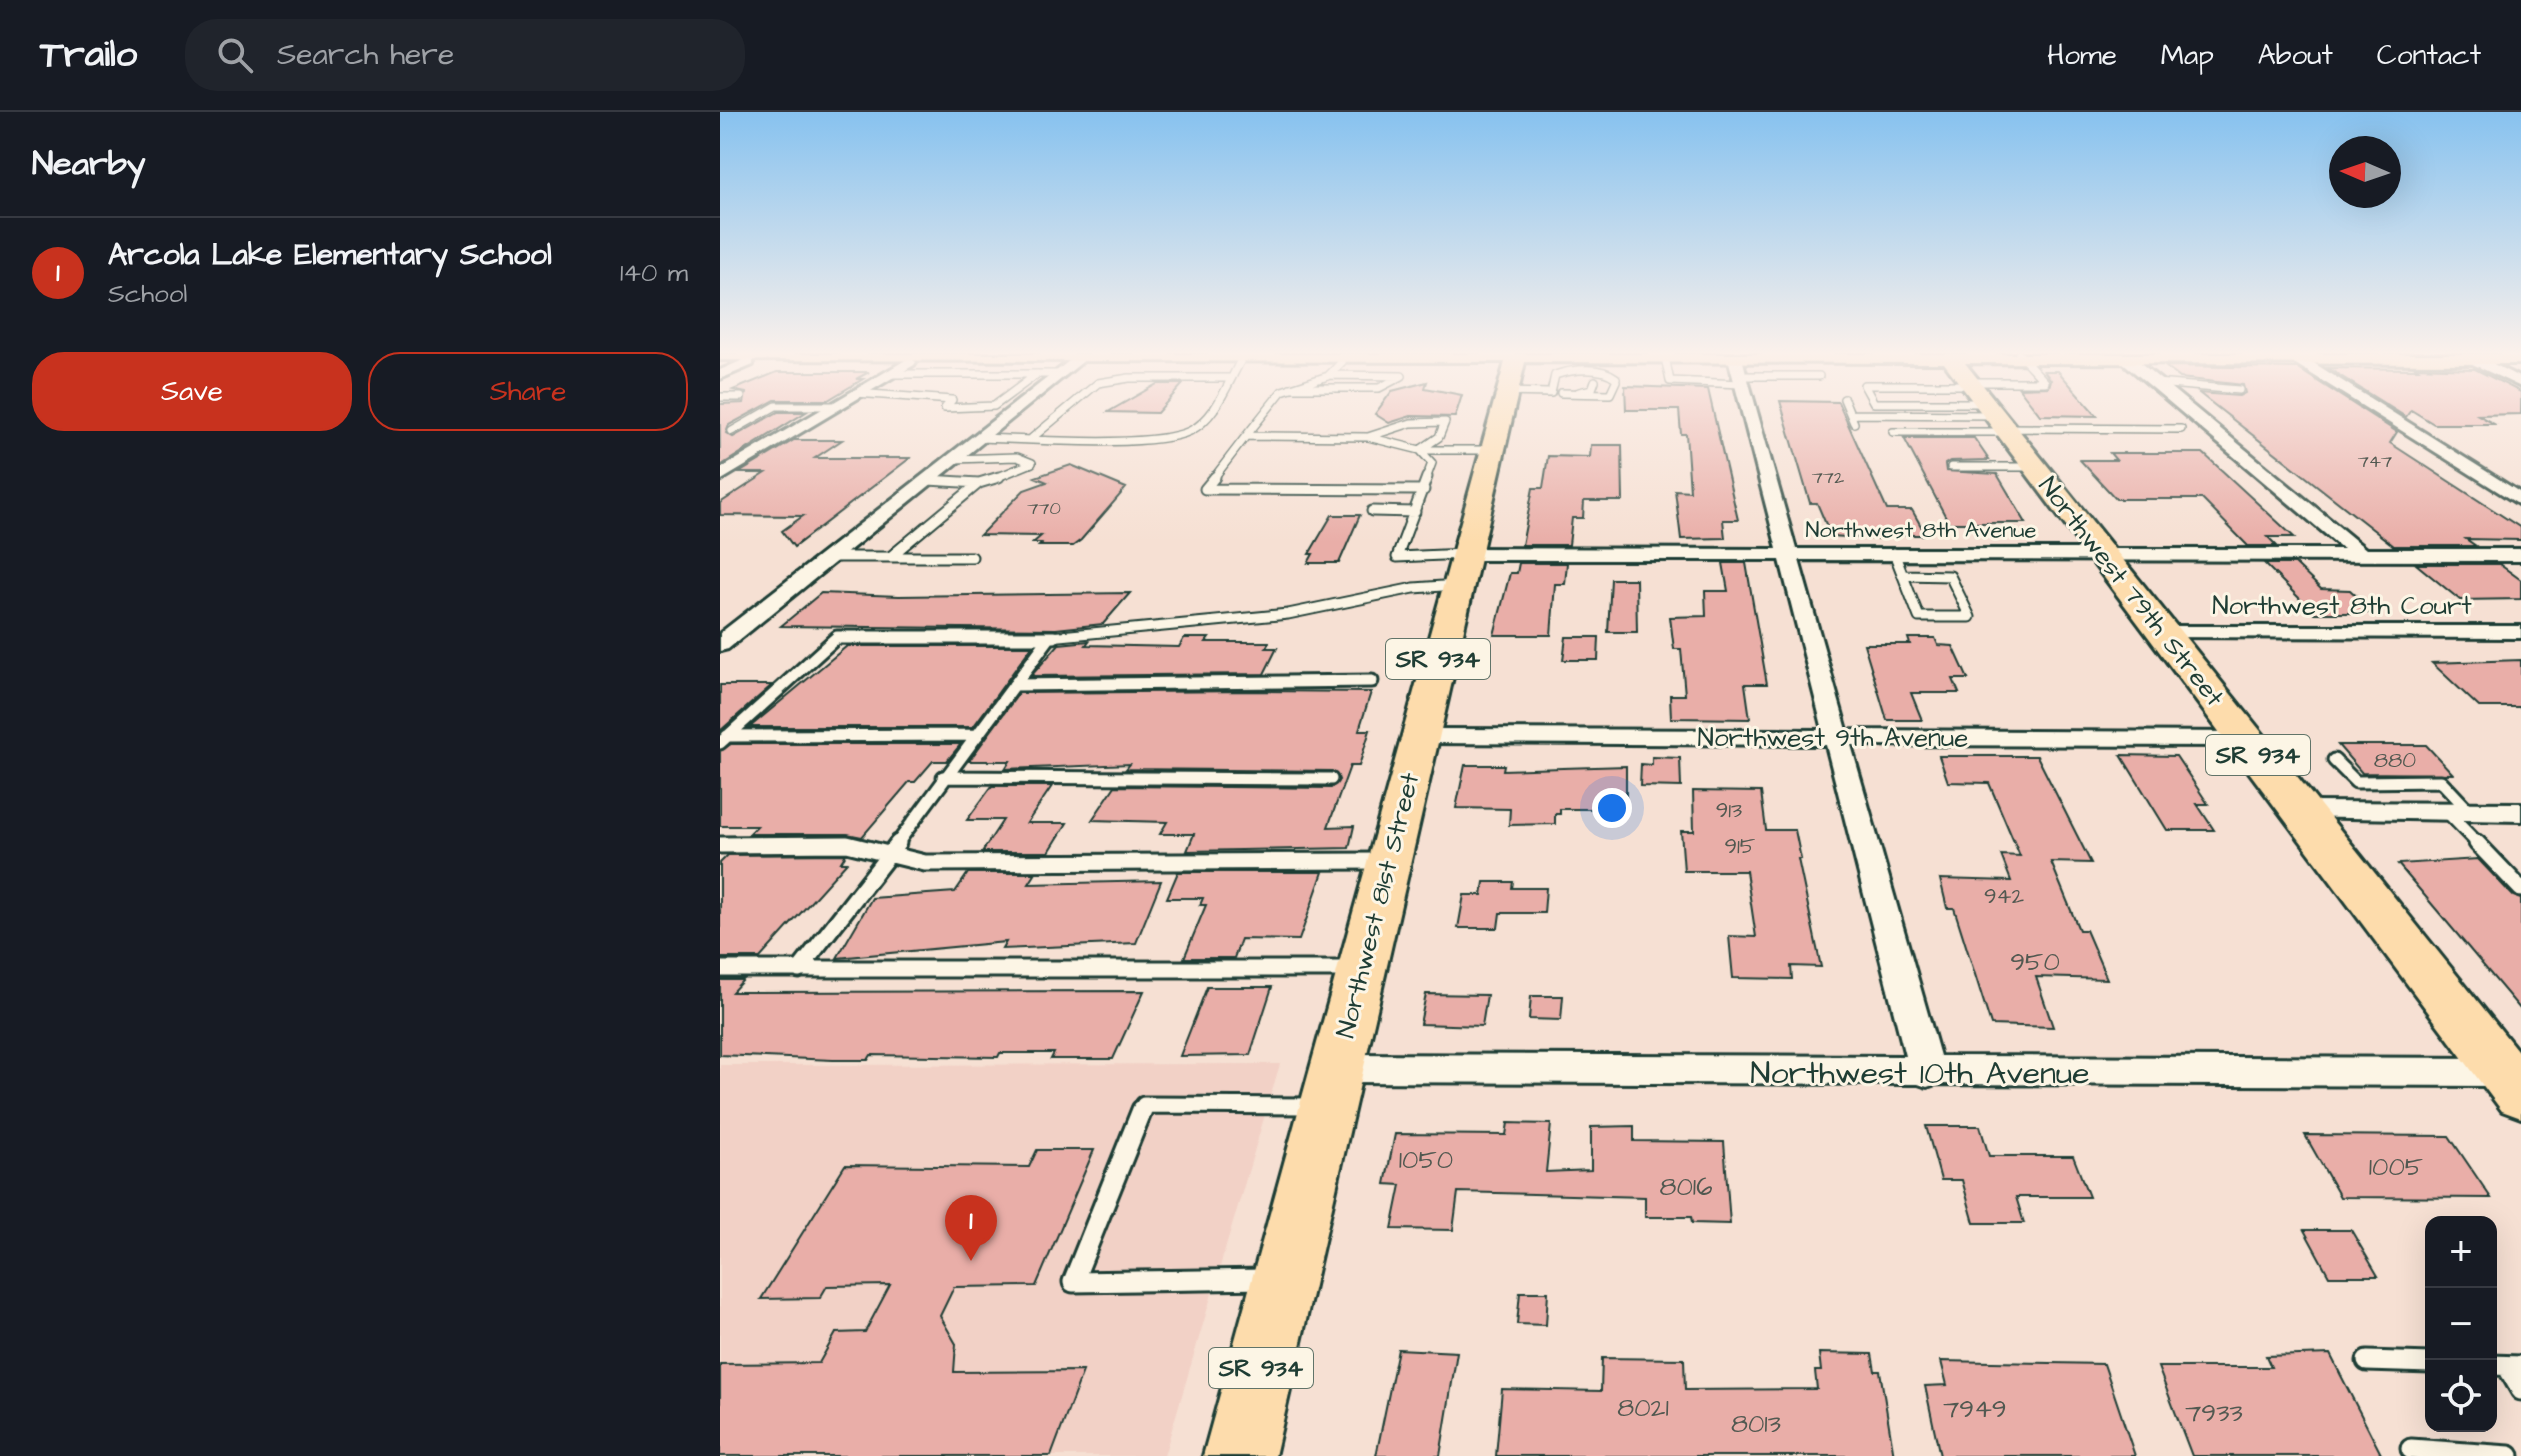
<!DOCTYPE html>
<html lang="en">
<head>
<meta charset="utf-8">
<style>
  :root { --surface:#171b24; --page:#20242c; --text:#f1f3f6; --muted:#9ea1a6; --line:#363941; --accent:#c8321e }
  body { margin:0; font-family:"Architects Daughter",sans-serif; background:var(--page); color:var(--text) }
  .controls { position:absolute; right:24px; bottom:24px; display:grid; overflow:hidden; border-radius:16px; box-shadow:0 8px 32px #0002 }
  .controls button { width:72px; height:72px; display:grid; place-items:center; padding:0; border:0; border-bottom:2px solid var(--line); background:var(--surface); color:var(--text); font:40px sans-serif }
  .compass { position:absolute; left:1609px; top:24px; width:72px; height:72px; border-radius:50%; background:var(--surface); box-shadow:0 8px 32px #0002; rotate:272deg }
  .you { position:absolute; left:892px; top:696px; width:28px; height:28px; margin:-20px; border:6px solid #fff; border-radius:50%; background:#1a73e8; box-shadow:0 0 0 12px #1a73e833 }
  .badge { display:grid; place-items:center; width:52px; height:52px; border-radius:50%; background:var(--accent); color:#fff; font-size:26px; font-weight:700 }
  .pin { position:absolute; translate:-50% -66px; filter:drop-shadow(0 2px 4px #0008) }
  .pin::after { content:''; position:absolute; top:42px; width:28px; height:24px; background:inherit; clip-path:polygon(0 0,100% 0,50% 100%) }
  .list { margin:0; padding:0; list-style:none }
  h2 { display:flex; justify-content:space-between; align-items:center; height:104px; margin:0; padding:0 32px; font-size:34px }
  h2 small { font-size:26px; font-weight:400; color:var(--muted) }
  .list li { display:grid; grid-template-columns:52px 1fr auto; gap:24px; align-items:center; box-sizing:border-box; height:112px; padding:0 32px; border-top:2px solid var(--line) }
  .list b { display:block; font-size:30px; white-space:nowrap }
  .list p { margin:0; font-size:26px; white-space:nowrap; color:var(--muted) }
  .list em { font-size:26px; font-style:normal; color:var(--muted) }
  .actions { display:flex; gap:16px; padding:24px 32px }
  .actions a { flex:1; padding:18px 0; border:2px solid var(--accent); border-radius:32px; text-align:center; font-size:28px; color:var(--accent) }
  .actions .main { background:var(--accent); color:#fff }
  .icon { flex:none; width:44px; height:44px; fill:none; stroke:currentColor; stroke-width:2; stroke-linecap:round; stroke-linejoin:round }
  .map { position:relative; flex:none; width:1801px; height:1344px; overflow:hidden }
  header { display:flex; align-items:center; gap:48px; box-sizing:border-box; height:112px; padding:0 40px; background:var(--surface); border-bottom:2px solid var(--line) }
  header strong { font-size:38px }
  nav { display:flex; gap:44px; margin-inline-start:auto; font-size:28px }
  .search { width:560px; height:72px; background:var(--page); display:flex; align-items:center; gap:20px; box-sizing:border-box; padding:0 28px; border-radius:32px; color:var(--muted); font-size:30px }
  main { display:flex }
  aside { flex:1; background:var(--surface) }
  .map>svg:first-child { display:block }
</style>
</head>
<body>
<header>
<strong>Trailo</strong>
<div class="search"><svg class="icon" aria-label="search" viewBox="0 0 24 24"><circle cx="10" cy="10" r="6"/><path d="M15 15l6 6"/></svg>Search here</div>
<nav><a>Home</a><a>Map</a><a>About</a><a>Contact</a></nav>
</header>
<main>
<aside>
<h2>Nearby<small></small></h2>
<ul class="list">
<li><span class="badge">1</span><div><b>Arcola Lake Elementary School</b><p>School</p></div><em>140 m</em></li>
</ul>
<div class="actions"><a class="main">Save</a><a>Share</a></div>
</aside>
<div class="map">
<svg width="1801" height="1344" viewBox="0 0 1801 1344">
  <rect width="100%" height="100%" fill="#f6e0d3"/>
  <filter id="ink" filterUnits="userSpaceOnUse"><feTurbulence type="fractalNoise" baseFrequency=".0125" numOctaves="2"/><feDisplacementMap in="SourceGraphic" scale="16" xChannelSelector="R" yChannelSelector="G"/><feConvolveMatrix kernelMatrix="1 2 1 2 8 2 1 2 1" color-interpolation-filters="sRGB"/></filter>
  <g filter="url(#ink)">
    <path fill="#f2d1c6" d="M560,952l-116,392h-444v-391z"/>
    <path fill="#e9aea8" stroke="#1f3d34" stroke-width="2" d="M1445,254l132,2 100,64 -7,11 131,85v12l-55,-1 10,7h-82l-195,-153 40,3 6,-3 -2,-8 -63,-7z
      M1695,255l60,2 46,23v22l-43,1 16,9h-60l-23,-14 -5,7 -78,-49 90,1z
      M1324,259h14l39,45 -57,-1 -21,-27 30,-1 2,-7z
      M57,260h92l-13,7h7l-35,21h-53l-46,25 -3,8 7,4 45,-25h28l-86,54v-62l24,-1 2,-10 -13,-3z
      M707,270l-2,6 37,7 -7,22 -44,-1 -22,7 -14,-9 17,-23z
      M437,272h26l-26,29 -49,-1z
      M905,274l83,3 30,131h-15l2,18 -44,1 -6,-49 15,1 -4,-57h-5l-2,-24h-53z
      M1060,289l58,1 49,108h25l14,25h-51l2,4 -46,-3 -14,-33h-7z
      M1184,326h70l15,22 -39,1 -5,3 1,7 51,3 29,49h-77z
      M74,328h48l-27,18h95l-116,89 -12,-16 21,-15 -83,-1v-12l46,-30h-27z
      M871,333h31l1,56h-39l-1,17h-11l-3,27h-47l11,-57h10l5,-32 42,1z
      M1390,341h93l91,84h-26l9,9h-29l-46,-47h-86l-36,-39h36z
      M351,353l55,23 -45,52 -8,6h-34l3,-3h-9l8,-7 -61,-1 44,-45 23,-8 -12,-5z
      M612,403h28l-21,48h-31l5,-9h-4z
      M799,451h48l-2,21h-10l-4,51h-57l16,-62h7z
      M1003,451h23l21,121h-22l5,35 -79,-1 -1,-23h15l-4,-46h-7l-4,-32 36,-1 -1,-25h23z
      M1545,452h30l26,25 29,1 25,23h-61z
      M1696,452h83l22,16v19l-61,1z
      M891,467h25l1,53h-29z
      M101,481l78,3 231,-3 -27,31 -47,5 -275,-3z
      M846,525h33l-1,23h-35z
      M464,526h25l-3,4h63l-3,6h11l-13,26 -233,2 28,-32 30,-3 -3,4 93,2z
      M1188,526h27l3,7 15,1 15,33h-15l6,14h-48l11,27h-35l-23,-76h46z
      M127,534h185l-59,81h-223z
      M1801,548v47h-42l-47,-44z
      M0,573h52l-52,46z
      M535,579l116,1 -12,38h11l-11,36h-9l-22,61 26,-1 -5,22 -162,3 7,-17h-34l7,-12 -75,-2 23,-34 216,2 8,-8 -7,-9 -206,-2 4,-5 -125,5 5,-8h-41l50,-68z
      M11,632h230l-14,17h-14l-18,21h-6l-47,55 -15,-3h-98l8,-8h-37v-75z
      M1618,633h88l27,29 -91,-1z
      M1401,643l55,1 32,48h-11l17,26h-47z
      M1219,644h98l54,107 -40,-1 28,68h7l21,49 -71,-2 17,50 -62,-2 -37,-117h-7l-7,-29 71,2 -10,-26 19,1 -31,-73 -41,-1z
      M932,645l28,1 1,29 -41,-1 1,-22 11,1z
      M745,653h39l-1,5 123,-4v43h-66v5h-5v10l-46,1 1,-16 -54,-1z
      M272,674h60l-25,37h40l-18,29h-67l21,-32h-36z
      M973,679l68,1 5,38h29l6,29h-3l23,108 -30,-1 1,13 -59,-1 -4,-42 27,1 -10,-66h-62l-3,-40h13z
      M8,743l118,-1 -5,8h6l-87,96h-40v-95z
      M1758,747l35,37 8,3v111l-123,-146z
      M458,760h145l-24,68 -58,-1 -7,19h-50l22,-53h-6l3,-7h-36z
      M248,761h68l-7,11 132,-3 -25,62 -134,6 4,-7 -169,16 35,-60 83,-6z
      M764,770h29l-1,6h34l-2,25h-44l-2,15h-40l6,-33h18z
      M0,868h23l-11,12 412,-1 -31,68h-62l3,-6h-54l-2,4 -127,-2 -3,5h-35l-113,-5z
      M487,875h65l-22,68 -70,1z
      M706,882l61,1 -5,31 -62,-2z
      M811,884h32l-2,24 -32,-1z
      M788,1011l43,1 -5,48 45,-2v-43l43,-1v15l90,1 6,82 -38,-1 -1,-6h-46v-20l-187,-5 -5,38 -61,-1 9,-44 -16,-1 10,-50 111,1z
      M1206,1014h54l9,30h84l16,41h-73l8,26h-50l-12,-43h-21z
      M1585,1023l144,1 42,62 -151,-1z
      M317,1038h57l-58,136 -82,1 -14,29 16,28 -2,28 129,-1 -32,85h-331v-92l99,-1 17,-30 29,-1 25,-47 -63,1 -7,12 -59,1 84,-134 184,2z
      M1584,1118h47l27,46h-49z
      M800,1180h28l-2,33 -29,-1z
      M678,1237l59,3 -17,104h-64z
      M1099,1241l53,1 3,17h5l14,85h-398l6,-67 99,2 1,-33 82,1 1,31 132,-1 -2,-18h6z
      M1610,1242l52,102h-190l-34,-89h113l-5,-11z
      M1221,1249l163,3 31,92h-195l-15,-70 22,-1z"/>
    <g fill="none" stroke-linecap="round" stroke-linejoin="round">
      <defs>
        <path id="lane-far4" d="M946,250l4,19 72,3
          M169,262h172
          M1020,264h79
          M1250,270h75l-26,-28
          M1436,271l83,7
          M1252,273h-108l10,18h112
          M570,276h89l23,-12 -72,-1
          M786,280l45,1 4,-18c18,-6 46,-9 61,3
          M859,280l13,-3 3,-8
          M136,281l96,7 -7,8 49,-2 43,-32
          M841,281l49,1 6,-13
          M0,285h21
          M1124,287l10,24
          M1131,302l144,1
          M1285,316l176,1
          M12,319l44,-25h60
          M1173,320h116
          M526,324l36,-45 46,-15 14,-14
          M648,325l43,-14 34,-1 -6,15 -19,13 12,13 -6,16
          M260,326c46,1 172,11 210,-7 25,-12 37,-46 50,-69
          M312,326l66,-55 31,-5h101
          M234,347l63,-2 15,6 -39,16
          M1231,355h85
          M493,367l33,-43 122,1 52,13h70"/>
        <path id="lane-far3" d="M495,365l-10,12 219,1
          M707,365l-30,80 68,-3
          M259,371l20,-6
          M652,399l43,1
          M1174,441l25,64h51l-20,-41 -47,-1
          M110,445h142
          M170,445l89,-74 -51,-3
          M330,525l238,-23 126,-26 43,-3
          M115,527h214"/>
        <path id="lane-far2" d="M330,525h4
          M294,573l358,-4
          M7,624l251,-1
          M0,631l117,-106h213l-154,208
          M1614,648l22,22 85,-1 29,31
          M223,665l388,2
          M1727,700l32,33
          M0,733h131"/>
        <path id="lane-far1" d="M1757,731l44,46
          M0,733l127,-1 78,19 457,-2
          M0,857h633
          M79,858l99,-127
          M421,1000l3,-7 172,1"/>
        <path id="lane" d="M422,998l-69,172 194,-3
          M1647,1249l64,2
          M1771,1253l30,1
          M1787,1254l14,24
          M1691,1337l98,7"/>
        <path id="street" d="M358,242h14l-364,295 -8,2v-18z
          M1401,243h10l235,194h155v12l-722,-1 48,170 400,2 12,7 -12,7 -396,-1 89,311 564,2 12,4 5,9 -5,11 -12,4 -568,-2 -9,3 -9,-3 -581,-2 -12,-4 -5,-10 5,-10 12,-4 568,2 -79,-311 -407,-2 -12,-7 12,-7 404,1 -43,-170h-315l-9,-6 9,-6 312,1 -48,-187 7,-4 7,4 53,187h547l-222,-188z
          M1571,243h10l220,138v13l-230,-145z
          M1746,243h10l45,23v9l-55,-26z
          M28,246l5,1v6l-33,14v-9z
          M189,246l7,4 -2,3 -194,116v-12z
          M1444,514h357v12l-365,-1 -3,-5z
          M1581,690l220,1v18l-229,-4 -4,-6 4,-6z"/>
        <path id="primary" d="M0,242h1801v10l-556,-1 556,692v63l-19,-7 -558,-748 -419,-1 -250,1094h-72l302,-1094 -785,-2z"/>
      </defs>
      <use href="#lane-far4" stroke="#1f3d34" stroke-width="10"/>
      <use href="#lane-far3" stroke="#1f3d34" stroke-width="13"/>
      <use href="#lane-far2" stroke="#1f3d34" stroke-width="17"/>
      <use href="#lane-far1" stroke="#1f3d34" stroke-width="21"/>
      <use href="#lane" stroke="#1f3d34" stroke-width="25"/>
      <use href="#street" stroke="#1f3d34" stroke-width="6"/>
      <use href="#primary" stroke="#1f3d34" stroke-width="6"/>
      <use href="#lane-far4" stroke="#fcf5e5" stroke-width="7"/>
      <use href="#lane-far3" stroke="#fcf5e5" stroke-width="9"/>
      <use href="#lane-far2" stroke="#fcf5e5" stroke-width="11"/>
      <use href="#lane-far1" stroke="#fcf5e5" stroke-width="15"/>
      <use href="#lane" stroke="#fcf5e5" stroke-width="19"/>
      <use href="#street" fill="#fcf5e5" fill-rule="evenodd"/>
      <use href="#primary" fill="#fddcac" fill-rule="evenodd"/>
    </g>
  </g>
  <linearGradient id="sky" x2="0" y2="1"><stop stop-color="#87c2ef"/><stop offset="0.56" stop-color="#fbf1eb"/><stop offset="1" stop-color="#fbf1eb" stop-opacity="0"/></linearGradient>
  <rect width="1801" height="430" fill="url(#sky)"/>
  <g text-anchor="middle" stroke-width="6" stroke-linejoin="round" paint-order="stroke">
    <g font-size="18" fill="#525951">
      <text x="1655" y="355">747</text>
      <text x="1108" y="371">772</text>
      <text x="324" y="402">770</text>
    </g>
    <g font-size="22" fill="#1f3d34" stroke="#fcf5e5">
      <text x="1201" y="425">Northwest 8th Avenue</text>
    </g>
    <g font-size="22" fill="#525951">
      <text x="1675" y="655">880</text>
      <text x="1009" y="705">913</text>
      <text x="1020" y="741">915</text>
      <text x="1284" y="791">942</text>
    </g>
    <g fill="#fcf5e5" stroke="#617469" stroke-width="2">
      <rect x="666" y="527" width="104" height="40" rx="6"/>
      <rect x="1486" y="623" width="104" height="40" rx="6"/>
      <rect x="489" y="1236" width="104" height="40" rx="6"/>
    </g>
    <g font-size="24" font-weight="bold" fill="#1f3d34">
      <text x="718" y="555">SR 934</text>
      <text x="1538" y="651">SR 934</text>
      <text x="541" y="1264">SR 934</text>
    </g>
    <g font-size="26" fill="#1f3d34" stroke="#fcf5e5">
      <text transform="translate(1412 479) rotate(52)" y="9">Northwest 79th Street</text>
      <text x="1622" y="502">Northwest 8th Court</text>
      <text x="1113" y="634">Northwest 9th Avenue</text>
      <text transform="translate(657 793) rotate(-76)" y="9">Northwest 81st Street</text>
    </g>
    <g font-size="26" fill="#525951">
      <text x="1315" y="858">950</text>
      <text x="706" y="1056">1050</text>
      <text x="1676" y="1063">1005</text>
      <text x="966" y="1083">8016</text>
      <text x="923" y="1304">8021</text>
      <text x="1255" y="1305">7949</text>
      <text x="1494" y="1309">7933</text>
      <text x="1036" y="1320">8013</text>
    </g>
    <g font-size="32" fill="#1f3d34" stroke="#fcf5e5">
      <text x="1200" y="971">Northwest 10th Avenue</text>
    </g>
  </g>
</svg>
<div class="controls">
<button>+</button>
<button>−</button>
<button><svg class="icon" aria-label="locate" viewBox="0 0 24 24"><circle cx="12" cy="12" r="6"/><path d="M12 2v4M12 18v4M2 12h4M18 12h4"/></svg></button>
</div>
<svg class="compass" viewBox="-18 -18 36 36"><path d="M0-13l5 13h-10z" fill="#e53935"/><path d="M0 13l5-13h-10z" fill="#9ea1a6"/></svg>
<div class="you"></div>
<div class="pin badge" style="left:251px;top:1149px">1</div>
</div>
</main>
</body>
</html>
